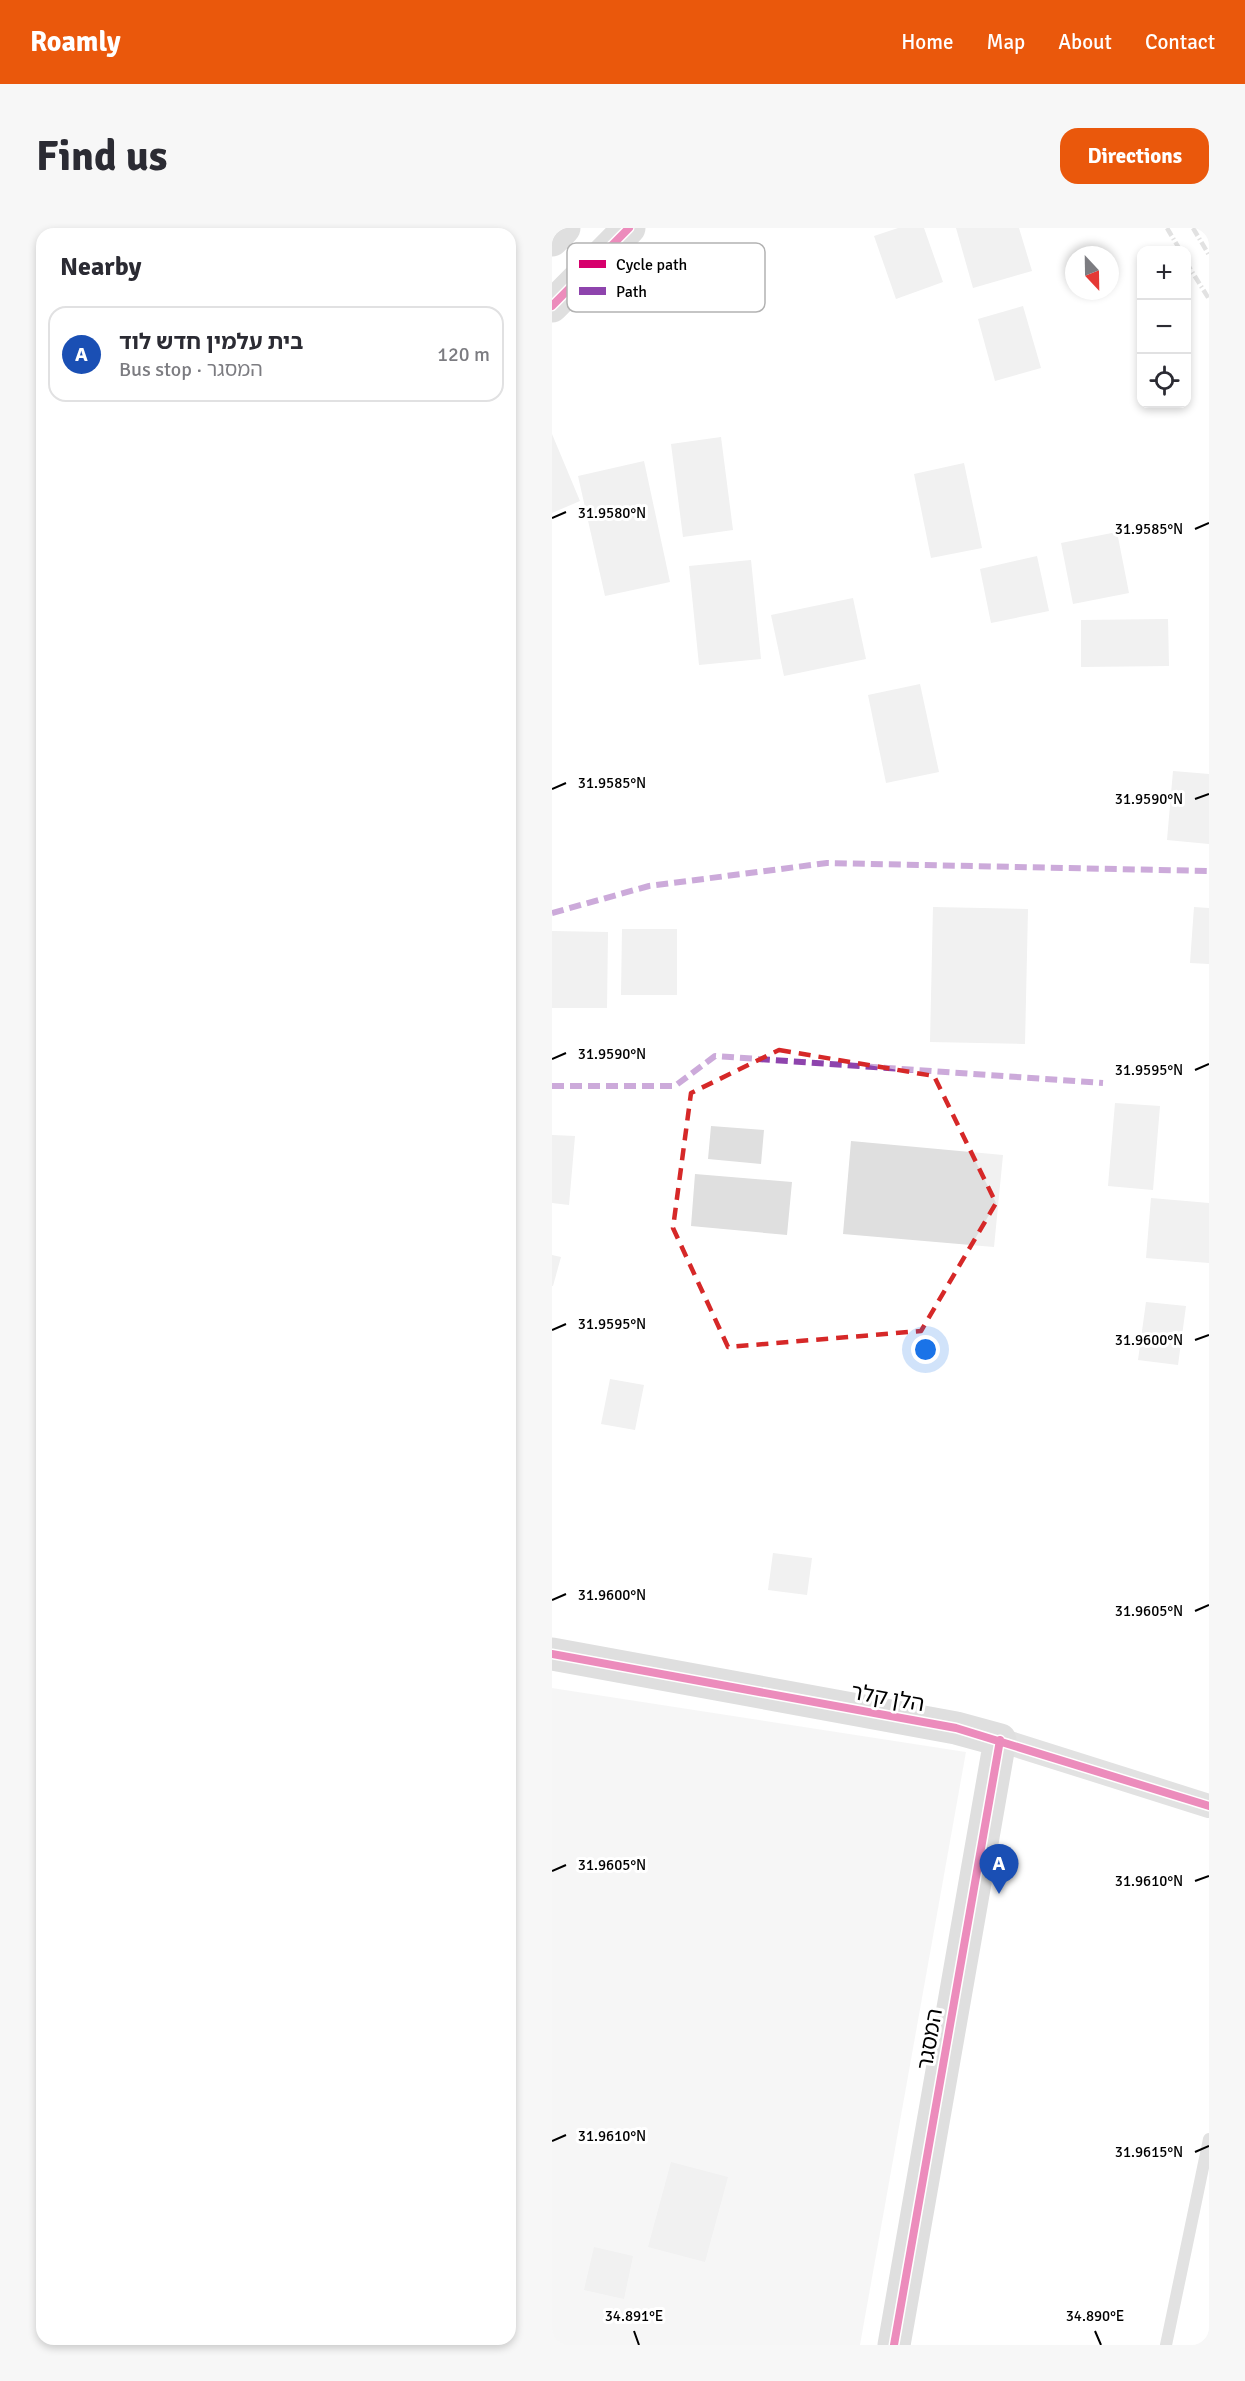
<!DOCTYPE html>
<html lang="en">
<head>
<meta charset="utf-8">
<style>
  :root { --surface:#fff; --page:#f7f7f7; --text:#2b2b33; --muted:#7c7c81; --line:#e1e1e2; --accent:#ea580c }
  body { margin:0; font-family:Signika,"Noto Sans Hebrew",sans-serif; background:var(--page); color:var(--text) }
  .controls { position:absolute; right:18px; top:18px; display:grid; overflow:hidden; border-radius:12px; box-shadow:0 3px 9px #0003 }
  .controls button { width:54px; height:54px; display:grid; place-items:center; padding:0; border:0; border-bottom:2px solid var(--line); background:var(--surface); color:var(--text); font:30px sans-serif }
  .compass { position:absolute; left:513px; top:18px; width:54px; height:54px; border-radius:50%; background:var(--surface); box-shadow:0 3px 9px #0003; rotate:158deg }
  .you { position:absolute; left:374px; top:1122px; width:21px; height:21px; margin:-15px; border:4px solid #fff; border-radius:50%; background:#1a73e8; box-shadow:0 0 0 9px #1a73e833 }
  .badge { display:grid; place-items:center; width:39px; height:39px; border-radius:50%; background:var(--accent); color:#fff; font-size:20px; font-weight:700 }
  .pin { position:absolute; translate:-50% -50px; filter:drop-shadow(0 2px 3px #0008) }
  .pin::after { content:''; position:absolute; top:32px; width:21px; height:18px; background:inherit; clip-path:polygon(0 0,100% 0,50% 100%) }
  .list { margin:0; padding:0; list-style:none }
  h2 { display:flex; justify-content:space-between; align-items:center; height:78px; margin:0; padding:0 24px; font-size:26px }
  h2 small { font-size:20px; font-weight:400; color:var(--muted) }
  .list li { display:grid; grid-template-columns:39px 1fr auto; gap:18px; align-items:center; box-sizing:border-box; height:96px; margin:0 12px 12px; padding:0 12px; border:2px solid var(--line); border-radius:18px }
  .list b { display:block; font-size:22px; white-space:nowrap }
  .list p { margin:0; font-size:20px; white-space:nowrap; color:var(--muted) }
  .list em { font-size:20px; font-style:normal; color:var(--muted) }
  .icon { flex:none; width:33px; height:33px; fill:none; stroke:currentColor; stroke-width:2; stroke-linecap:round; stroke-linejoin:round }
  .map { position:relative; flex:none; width:657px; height:2117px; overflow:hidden; border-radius:18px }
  header { display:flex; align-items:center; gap:36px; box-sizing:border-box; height:84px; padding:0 30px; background:var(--accent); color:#fff }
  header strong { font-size:28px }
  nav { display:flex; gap:33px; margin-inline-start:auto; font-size:21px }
  .intro { display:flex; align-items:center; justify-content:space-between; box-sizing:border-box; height:144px; padding:0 36px }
  h1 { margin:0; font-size:42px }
  .button { padding:15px 27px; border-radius:18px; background:var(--accent); color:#fff; font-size:21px; font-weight:700 }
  main { display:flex; gap:36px; padding:0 36px }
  aside { flex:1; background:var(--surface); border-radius:18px; box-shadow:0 3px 9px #0003 }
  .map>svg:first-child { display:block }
</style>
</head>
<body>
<header>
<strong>Roamly</strong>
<nav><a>Home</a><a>Map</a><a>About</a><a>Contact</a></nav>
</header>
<div class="intro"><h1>Find us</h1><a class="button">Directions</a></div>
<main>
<aside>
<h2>Nearby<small></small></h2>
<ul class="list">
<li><span class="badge" style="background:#1a4fb4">A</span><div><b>בית עלמין חדש לוד</b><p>Bus stop · המסגר</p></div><em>120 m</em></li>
</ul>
</aside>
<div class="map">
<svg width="657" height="2117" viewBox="0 0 657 2117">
  <rect width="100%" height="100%" fill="#fff"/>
  <path fill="#ececec" d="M0,1460l414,64 -106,593h-308z"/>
  <path fill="#dfdfdf" d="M346,0h26l19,54 -47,17 -22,-63z
    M404,0h63l13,43 -59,17z
    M471,78l18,62 -46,13 -17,-62z
    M0,206l28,67 -28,12z
    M169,209l12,93 -50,7 -12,-93z
    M92,233l26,121 -65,14 -27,-120z
    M412,235l18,85 -51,10 -17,-84z
    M565,304l12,61 -56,11 -12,-61z
    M485,328l12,55 -58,12 -11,-54z
    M199,332l10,99 -62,6 -10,-99z
    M301,370l13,61 -82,17 -13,-61z
    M616,391l1,47 -88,1v-47z
    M368,456l19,88 -53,11 -18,-88z
    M621,543l36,3v70l-42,-4z
    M381,679l95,2 -3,135 -95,-2z
    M642,679l15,1v56l-19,-1z
    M70,701h55v66h-56z
    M0,703l56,1 -1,76h-55z
    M563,875l45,3 -7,84 -45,-4z
    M159,898l53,4 -3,34 -53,-5z
    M0,907l23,1 -6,69 -17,-2z
    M299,913l152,14 -9,92 -151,-13z
    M143,946l97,8 -5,53 -96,-9z
    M599,970l58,5v60l-63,-5z
    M0,1027l9,2 -8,29h-1z
    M594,1074l40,4 -8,59 -40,-5z
    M58,1151l34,6 -9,45 -34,-6z
    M221,1325l39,5 -5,37 -39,-5z
    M119,1934l57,15 -23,85 -57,-15z
    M42,2019l39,9 -9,43 -40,-9z"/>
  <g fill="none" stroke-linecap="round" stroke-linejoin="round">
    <path stroke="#bebebe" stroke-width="12" d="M614,2117l43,-206"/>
    <path stroke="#bebebe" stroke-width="24" d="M448,1512l209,66"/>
    <path stroke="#b8b8b8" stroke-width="33" d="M0,12l12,-12
      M0,78l77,-78
      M0,1426l404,74 44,12 -106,605"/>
    <path stroke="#bebebe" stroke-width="4.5" stroke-dasharray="9 3 1.5 3" stroke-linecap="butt" d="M615,0l13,22
      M641,0l16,27
      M634,34l23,37"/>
    <path stroke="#8e44ad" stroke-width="6" stroke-dasharray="12 6" stroke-linecap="butt" d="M0,685l97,-27 178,-23 382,8
      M0,858h123l40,-30 388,27"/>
    <defs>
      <path id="cycleway" d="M0,78l77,-78
        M0,1426l404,74 253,78
        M342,2117l106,-605"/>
    </defs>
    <use href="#cycleway" stroke="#fff" stroke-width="11"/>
    <use href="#cycleway" stroke="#d6006c" stroke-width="8"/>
  </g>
  <path d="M0 0H657V2117H0ZM227,822l155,26 62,127 -75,128 -193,16 -55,-119 18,-135z" fill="#fff" fill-opacity=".55" fill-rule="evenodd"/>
  <path fill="none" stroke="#d62828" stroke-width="4.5" stroke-dasharray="12 8" stroke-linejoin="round" d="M227,822l155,26 62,127 -75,128 -193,16 -55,-119 18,-135z"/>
  <path fill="none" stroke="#000" stroke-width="2" d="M0,290l14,-6M643,301l14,-6M0,561l14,-6M643,571l14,-5M0,831l14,-6M643,842l14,-6M0,1102l14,-6M643,1112l14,-5M0,1372l14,-6M643,1383l14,-6M0,1643l14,-6M643,1653l14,-5M0,1913l14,-6M643,1924l14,-6M82,2103l5,14M543,2103l6,14"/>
  <g text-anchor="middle" stroke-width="6" stroke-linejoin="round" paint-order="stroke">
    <g font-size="22" fill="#000" stroke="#fff">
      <text transform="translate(336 1469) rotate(10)" y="8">הלן קלר</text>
      <text transform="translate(377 1811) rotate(-80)" y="8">המסגר</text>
    </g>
  </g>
  <rect x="15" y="15" width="198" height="69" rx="9" fill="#fff" stroke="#b2b2b2" stroke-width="1.5"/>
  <rect x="27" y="32" width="27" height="8" fill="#d6006c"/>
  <rect x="27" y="59" width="27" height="8" fill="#8e44ad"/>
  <g font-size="16" fill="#000">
    <text x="64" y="42">Cycle path</text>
    <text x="64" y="69">Path</text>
  </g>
  <g font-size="15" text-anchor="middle" fill="#000" stroke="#fff" stroke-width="6" stroke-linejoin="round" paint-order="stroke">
    <text x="60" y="290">31.9580°N</text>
    <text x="597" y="306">31.9585°N</text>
    <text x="60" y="560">31.9585°N</text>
    <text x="597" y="576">31.9590°N</text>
    <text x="60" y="831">31.9590°N</text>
    <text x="597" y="847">31.9595°N</text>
    <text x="60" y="1101">31.9595°N</text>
    <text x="597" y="1117">31.9600°N</text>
    <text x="60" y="1372">31.9600°N</text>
    <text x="597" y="1388">31.9605°N</text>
    <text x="60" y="1642">31.9605°N</text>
    <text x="597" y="1658">31.9610°N</text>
    <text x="60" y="1913">31.9610°N</text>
    <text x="597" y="1929">31.9615°N</text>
    <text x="82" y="2093">34.891°E</text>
    <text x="543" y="2093">34.890°E</text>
  </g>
</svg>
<div class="controls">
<button>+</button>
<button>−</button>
<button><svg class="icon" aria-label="locate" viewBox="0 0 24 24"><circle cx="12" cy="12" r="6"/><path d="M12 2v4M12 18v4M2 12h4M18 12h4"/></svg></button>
</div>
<svg class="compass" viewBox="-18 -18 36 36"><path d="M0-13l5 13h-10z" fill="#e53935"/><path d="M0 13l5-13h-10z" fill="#7c7c81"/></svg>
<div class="you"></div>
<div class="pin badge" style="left:447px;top:1666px;background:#1a4fb4">A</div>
</div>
</main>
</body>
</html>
